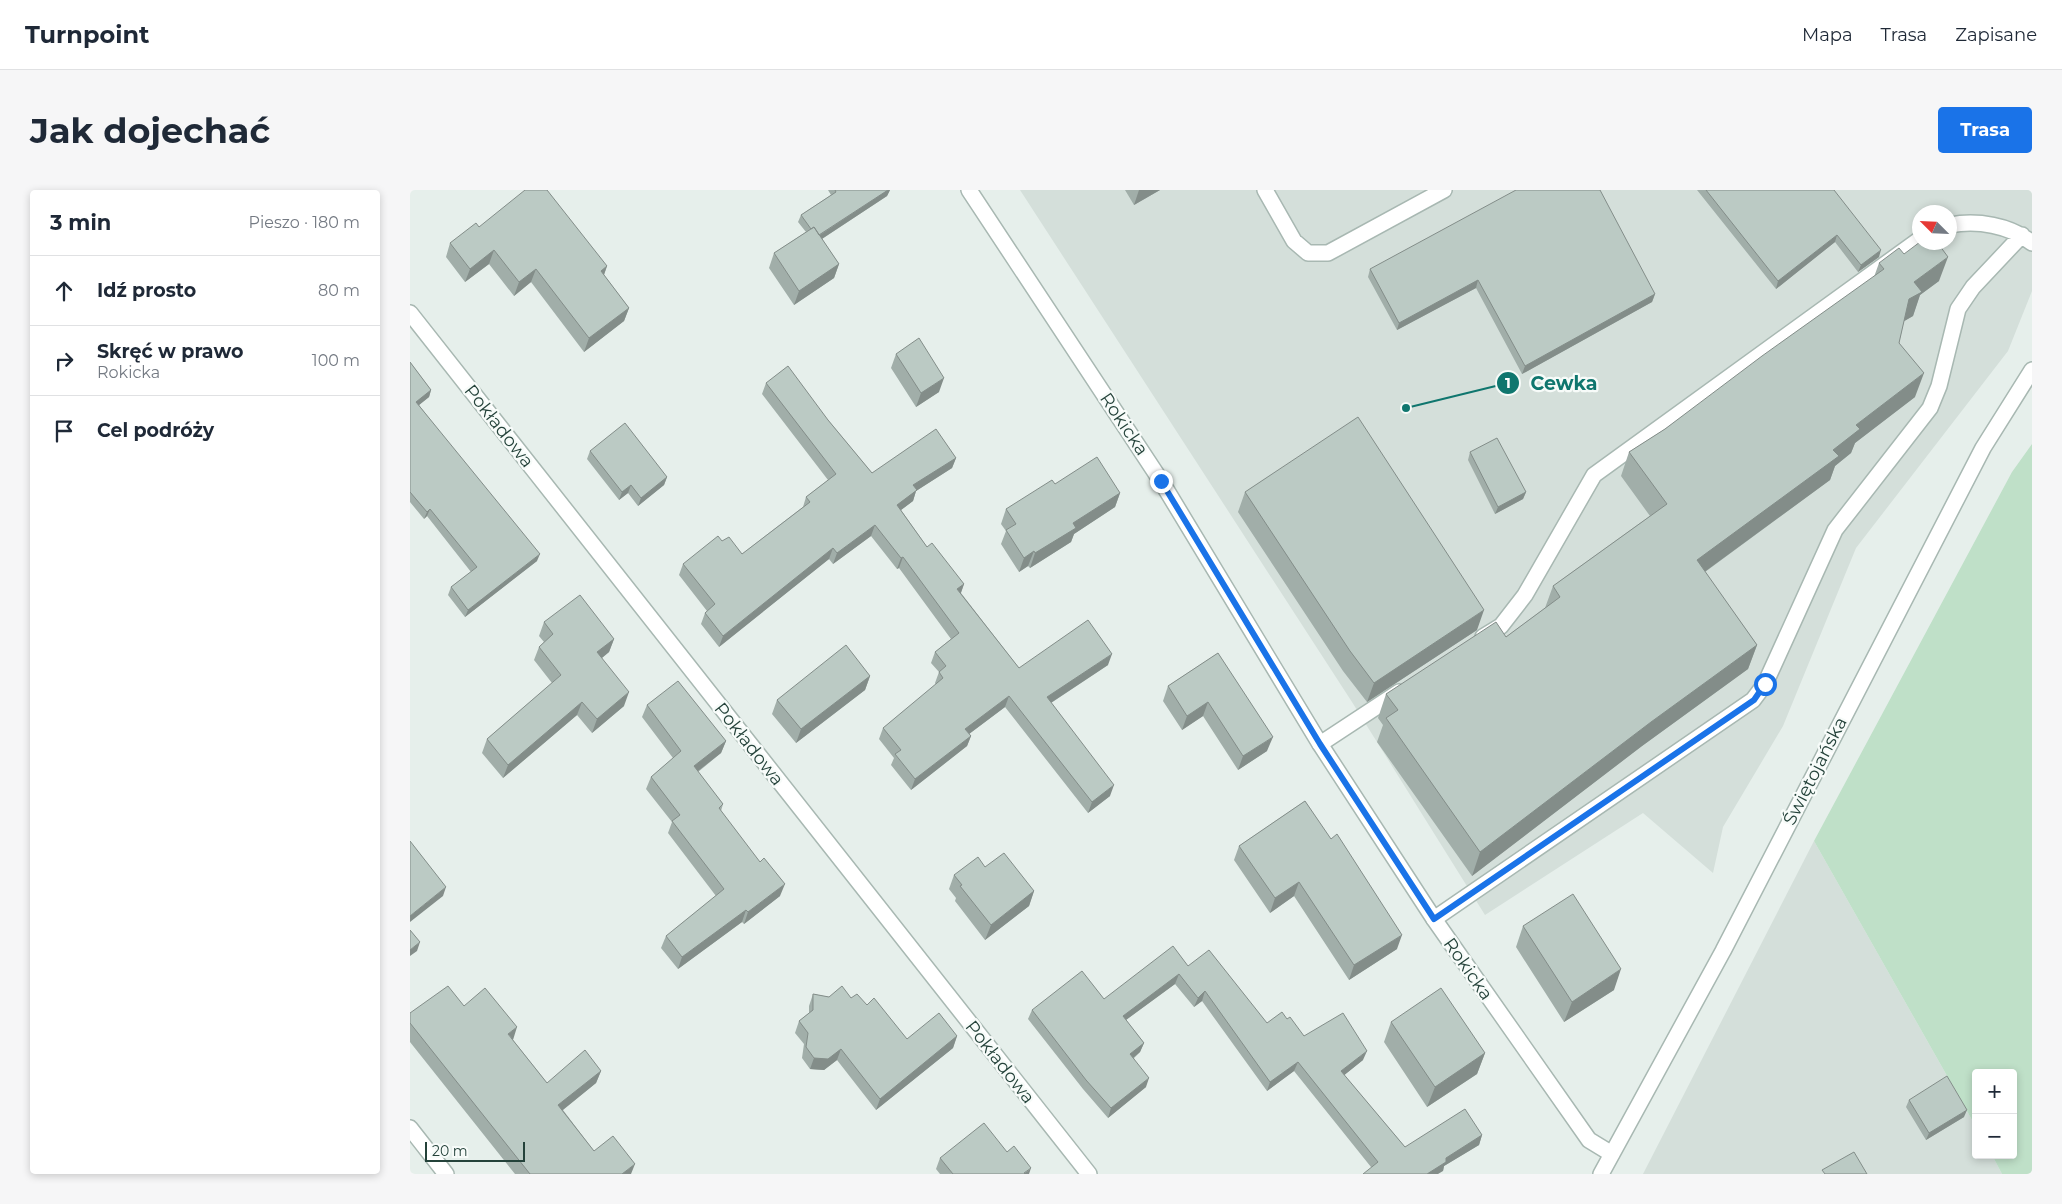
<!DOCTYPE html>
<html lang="pl">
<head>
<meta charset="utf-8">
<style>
  :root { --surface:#fff; --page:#f6f6f7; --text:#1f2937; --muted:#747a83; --line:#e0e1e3; --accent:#1a73e8 }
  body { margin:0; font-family:Montserrat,sans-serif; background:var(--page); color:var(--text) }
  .controls { position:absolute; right:15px; bottom:15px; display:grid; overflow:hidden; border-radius:5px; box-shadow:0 2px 8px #0003 }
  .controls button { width:45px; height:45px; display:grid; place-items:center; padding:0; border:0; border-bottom:1px solid var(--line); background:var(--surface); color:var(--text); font:25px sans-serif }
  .compass { position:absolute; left:1502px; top:15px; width:45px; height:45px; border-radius:50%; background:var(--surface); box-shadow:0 2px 8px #0003; rotate:294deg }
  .scale { position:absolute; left:15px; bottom:12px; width:100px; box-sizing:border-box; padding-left:5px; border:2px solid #24423a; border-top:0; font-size:14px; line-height:18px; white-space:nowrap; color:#24423a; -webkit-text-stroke:4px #f7fbf9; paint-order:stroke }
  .stop { position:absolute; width:15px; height:15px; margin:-11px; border:4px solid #1a73e8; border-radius:50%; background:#fff }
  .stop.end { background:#1a73e8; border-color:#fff; box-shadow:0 1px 5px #0008 }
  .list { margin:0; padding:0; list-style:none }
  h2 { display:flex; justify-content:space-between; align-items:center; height:65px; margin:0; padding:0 20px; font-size:21px }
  h2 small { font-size:16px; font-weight:400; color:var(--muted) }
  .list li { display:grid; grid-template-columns:32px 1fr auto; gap:15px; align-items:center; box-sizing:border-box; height:70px; padding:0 20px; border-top:1px solid var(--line) }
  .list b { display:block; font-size:19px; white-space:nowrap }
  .list p { margin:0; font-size:16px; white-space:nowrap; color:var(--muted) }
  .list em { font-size:16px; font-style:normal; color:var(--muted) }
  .icon { flex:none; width:28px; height:28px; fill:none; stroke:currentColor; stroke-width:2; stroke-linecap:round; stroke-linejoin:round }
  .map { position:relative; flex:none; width:1622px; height:984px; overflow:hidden; border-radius:5px }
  header { display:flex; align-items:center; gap:30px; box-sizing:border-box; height:70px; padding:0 25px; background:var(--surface); border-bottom:1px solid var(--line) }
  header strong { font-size:24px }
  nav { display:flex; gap:28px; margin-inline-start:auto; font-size:18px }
  .intro { display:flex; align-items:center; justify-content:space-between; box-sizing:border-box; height:120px; padding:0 30px }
  h1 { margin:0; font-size:35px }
  .button { padding:12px 22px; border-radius:5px; background:var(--accent); color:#fff; font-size:18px; font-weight:700 }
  main { display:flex; gap:30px; padding:0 30px }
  aside { flex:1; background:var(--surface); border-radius:5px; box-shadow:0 2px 8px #0003 }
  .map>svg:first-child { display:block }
</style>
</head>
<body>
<header>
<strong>Turnpoint</strong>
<nav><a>Mapa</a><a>Trasa</a><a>Zapisane</a></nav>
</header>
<div class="intro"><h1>Jak dojechać</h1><a class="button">Trasa</a></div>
<main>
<aside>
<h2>3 min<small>Pieszo · 180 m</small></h2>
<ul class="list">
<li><svg class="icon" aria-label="ahead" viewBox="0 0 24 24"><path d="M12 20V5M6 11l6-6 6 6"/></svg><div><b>Idź prosto</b></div><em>80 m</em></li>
<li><svg class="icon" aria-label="right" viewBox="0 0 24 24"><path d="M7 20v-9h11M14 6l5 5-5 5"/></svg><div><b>Skręć w prawo</b><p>Rokicka</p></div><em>100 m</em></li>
<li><svg class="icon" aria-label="arrive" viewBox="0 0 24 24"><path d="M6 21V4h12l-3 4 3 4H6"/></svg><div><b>Cel podróży</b></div></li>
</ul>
</aside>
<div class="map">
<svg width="1622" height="984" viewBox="0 0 1622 984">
  <rect width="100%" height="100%" fill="#e6efeb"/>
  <path fill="#d4dfda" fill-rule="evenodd" d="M610,0h1012v101l-24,60 -152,197 -73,178 -60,101 -10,46 -70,-60 -158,102 -133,-213zM1510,22h30v30h-30z
    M1404,651l162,286v28h16l10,19h-359z"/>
  <path fill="#bfe0c8" d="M1622,254v730h-30l-10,-19h21v-82h-37v54l-162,-286 198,-369z"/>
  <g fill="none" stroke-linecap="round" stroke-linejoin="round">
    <defs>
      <path id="service" d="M855,0l29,51 14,12h20l116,-63
        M1540,35c27,-5 60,0 82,18
        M1073,447l18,-11 24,-31 69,-120 326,-236
        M910,554l79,-52
        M1024,729l319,-219 12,-16 70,-154 95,-122 9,-22 19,-77 15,-22 49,-52"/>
      <path id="minor" d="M559,0l192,291 159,263 114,175 155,221 23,14
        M0,123l679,861
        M0,938l36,46
        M1191,984l122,-223 260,-503 49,-78"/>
    </defs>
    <use href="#service" stroke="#a8b8b2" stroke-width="18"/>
    <use href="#minor" stroke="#a8b8b2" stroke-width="18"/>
    <use href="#service" stroke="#fff" stroke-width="15"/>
    <use href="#minor" stroke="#fff" stroke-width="15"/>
  </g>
  <path fill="#a1aea9" d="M418,0h62l-3,6 -65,43 17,25 -5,14 -40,27 -25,-37 5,-15 32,-21 -8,-10 3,-7 30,-20z
    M715,0h35l-26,15z
    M1287,0h137l45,67 -21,15 -23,-30 -59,47z
    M69,37l128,39 -3,9 25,33 -5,13 -40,31 -53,-70 -17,14 -25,-32 -24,18 -19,-25 4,-14z
    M1494,64l35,27 -19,14 -7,21 -9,5 -5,22 16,54 -60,46 -4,10 -16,13 -5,14 -125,92 52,73 -9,24 -106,77 -170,130 -95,-134 6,-17 -5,-7 8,-24 120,-57 39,-29 8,-22 97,-70 -29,-40 8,-24 36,-23 209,-152 5,-14z
    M960,79l285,25 -3,8 -130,72 -46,-86 -79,42 -29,-53z
    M486,164l43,38 -23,15 -25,-39z
    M0,172l21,28 -2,7 -10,8 118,156 -72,56 -17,-22 3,-8 20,-15 -44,-56 -3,3 -14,-17z
    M356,193l62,37 44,53 84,-15 -4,10 -36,23 -3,10 -12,9 26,37 37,37 -3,9 58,75 89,-3 -57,38 59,93 -22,17 -83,-106 -36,27 2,2 -4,10 -56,44 -20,-25 3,-7 -15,-19 4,-11 53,-43 -1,-2 4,-11 -8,-9 4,-11 16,-13 -52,-71 -2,1 -26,-33 -38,28 -4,-5 -110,88 -18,-23 4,-11 2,-2 -28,-36 4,-11 39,-23 20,13 61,-47 3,-10 22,-17 -66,-86z
    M180,261l77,26 -3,8 -26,21 -10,-13 -9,7 -32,-41z
    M1060,262l56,40 -3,7 -28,15 -27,-54z
    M645,294l65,9 -5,14 -41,27 -3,8 -41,26 -2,-2 -9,6 -18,-28 5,-13 -5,-7 5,-15z
    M835,302l232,138 -110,72 -24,-31 -105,-159z
    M134,432l70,17 -5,13 -7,6 22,48 -32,27 -15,-18 -74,63 -21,-25 5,-14 65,-56 -18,-23 5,-13 5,-5 -5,-6z
    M808,463l49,98 -29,19 -35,-54 -21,14 -19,-29 5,-15z
    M460,486l-5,14 -69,53 -24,-29 5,-14z
    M237,515l79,36 -5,12 -23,19 25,32 -2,7 59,85 -36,28 -2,-2 -64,47 -17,-21 5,-12 50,-40 -48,-63 4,-11 -26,-33 5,-12 22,-19 -31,-41z
    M895,611l92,148 -48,31 -55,-84 -24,17 -36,-53 5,-14z
    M575,677l49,24 -5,15 -44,34 -30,-39 1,-3 -7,-9 5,-14z
    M1113,736l91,64 -50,32 -48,-75z
    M778,776l79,57 20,-4 17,17 59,24 -19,15 61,72 77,-12 -3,10 -35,21 -1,5 -72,-4 -77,-96 -27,20 -65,-90 -8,6 -19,-23 -49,36 18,23 -4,9 -6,6 12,29 -38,31 -25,-29 -55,-70 4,-9 72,-11z
    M403,804l16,3 22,1 16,7 40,34 50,-3 -4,12 -77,62 -39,-50 -13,10 -14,-1 -8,-11 2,-14 -9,-11 4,-12 10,-8v-7z
    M54,816l49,34 34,43 54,-12 -5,12 -33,27 31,41 37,23h-116l-105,-132v-29z
    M981,832l94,31 -8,21 -50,33 -43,-65z
    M1499,910l55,17 -38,23 -20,-33z
    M597,962l22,22h-89l-4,-5 4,-11z"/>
  <path fill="#838d89" d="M478,0h2l-3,6 -73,48 3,-7z
    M729,0h21l-26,15z
    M1427,45l-2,7 -59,47 2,-8z
    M84,60l-5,14 -24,18 5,-13z
    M1471,60l-2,7 -21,15 3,-7z
    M1538,67l-9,24 -19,14 -7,21 -12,7 13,-41z
    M429,74l-5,14 -40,27 5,-14z
    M197,76l-5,14 -1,-9z
    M126,79l-5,13 -17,14 5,-14z
    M1068,90l-2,8 -79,42 2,-7z
    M1245,104l-3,8 -130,72 3,-8z
    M219,118l-5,13 -40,31 5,-14z
    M1514,183l-9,24 -60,46 -4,10 -16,13 -5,14 -142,104 9,-24 136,-110 23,-25z
    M534,188l-5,14 -23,15 5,-14z
    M21,200l-2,7 -15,12 2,-7z
    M546,268l-4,10 -36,23 -3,10 -20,15 4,-11 16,-20z
    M257,287l-3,8 -26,21 3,-8z
    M221,295l-3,8 -9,7 3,-8z
    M1116,302l-3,7 -28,15 3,-7z
    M710,303l-5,14 -41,27 -3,8 -41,26 5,-15 38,-30z
    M20,319l-3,7 -3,3 3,-7z
    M465,335l-4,11 -38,28 4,-11z
    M423,358l-4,11 -110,88 4,-11z
    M624,361l-6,15 -9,6 5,-14z
    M130,364l-3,7 -72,56 3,-7z
    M493,367l-4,11 -2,1 4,-11z
    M554,394l-4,11 -3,-6z
    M1074,420l-7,20 -110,72 7,-19z
    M204,449l-5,13 -17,14 5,-14z
    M1347,455l-9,24 -106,77 -170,130 8,-24 171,-130z
    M702,464l-4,11 -65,43 4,-11z
    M460,486l-5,14 -69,53 5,-14z
    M219,502l-5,14 -32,27 5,-14z
    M599,506l-4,11 -44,33 4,-11z
    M172,512l-5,13 -74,63 5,-13z
    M798,512l-5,14 -21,14 5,-14z
    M561,546l-4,10 -56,44 4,-11z
    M863,547l-6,14 -29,19 5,-14z
    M316,551l-5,12 -32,25 5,-12z
    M704,595l-4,11 -22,17 4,-11z
    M889,692l-5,14 -24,17 5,-15z
    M375,694l-5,12 -36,28 4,-12z
    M36,697l-3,9 -33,26v-6z
    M624,701l-5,15 -44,34 6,-15z
    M336,720l-4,12 -64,47 4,-12z
    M992,745l-5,14 -48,31 5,-15z
    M10,752l-3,9 -7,5v-6z
    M1211,779l-7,21 -50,32 8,-20z
    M769,784l-4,10 -56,41 4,-9z
    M795,801l-3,10 -8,6 4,-9z
    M107,837l-4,13 -5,-6z
    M547,846l-4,12 -77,62 4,-11z
    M734,853l-4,9 -13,11 3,-9z
    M431,859l-4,11 -13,10 -14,-1 4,-11z
    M957,861l-4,9 -26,21 4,-10z
    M1075,863l-8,21 -50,33 8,-20z
    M888,872l-4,9 -27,20 3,-9z
    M191,881l-5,12 -42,34 4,-12z
    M739,888l-3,9 -38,31 3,-10z
    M1557,920l-3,7 -38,23 3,-7z
    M1072,945l-3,10 -35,21 -1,5 -5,3h-11l19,-16z
    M225,974l-4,10h-9z
    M621,978l-2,6h-5z"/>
  <path fill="#bbcac4" stroke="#838d89" d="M115,0h22l60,76 -6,5 28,37 -40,30 -53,-69 -17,13 -25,-32 -24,19 -20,-26 26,-20 3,4z
    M425,0h53l-69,45 -5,-8 -3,2 -10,-14 35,-23z
    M1106,0h84l55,104 -130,72 -47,-86 -79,43 -29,-54z
    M1296,0h128l47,60 -20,15 -24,-30 -59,46z
    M404,37l25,37 -40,27 -25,-38z
    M1510,52h17l11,15 -34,25 8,10 -13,7 -10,44 25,30 -68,52 4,4 -27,21 6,6 -142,104 60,85 -106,77 -171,130 -94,-134 12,-8 -12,-16 110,-72 10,15 54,-40 -7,-11 114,-82 -38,-52 36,-23 97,-73 122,-87 -5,-6 20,-15 5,6z
    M509,148l25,40 -23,15 -25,-39z
    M0,172l21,28 -15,12 124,152 -72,56 -17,-23 26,-20 -47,-58 -3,3 -17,-20z
    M378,176l40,54 44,53 64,-44 20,29 -43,27 4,5 -20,15 30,42 5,-4 32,41 -7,5 62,79 69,-48 24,34 -65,43 67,88 -22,17 -83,-106 -44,33 6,7 -56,43 -20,-25 6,-4 -18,-22 60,-50 -4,-6 7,-6 -11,-14 24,-19 -56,-76 -2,1 -26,-33 -38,28 -4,-5 -110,88 -18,-23 10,-9 -32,-40 35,-28 4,5 7,-4 13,17 68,-52 -4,-5 30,-23 -70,-91z
    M948,227l126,193 -110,73 -24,-32 -105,-159z
    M215,233l42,54 -26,21 -10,-13 -9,7 -32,-41z
    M1087,248l29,54 -28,15 -28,-55z
    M687,267l23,36 -47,30 3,5 -41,25 -1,-2 -10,7 -18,-28 10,-6 -10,-15 46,-29 3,4z
    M170,405l34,44 -17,13 32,40 -32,27 -15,-17 -74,63 -21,-26 74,-64 -22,-28 14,-13 -9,-12z
    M436,455l24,31 -69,53 -24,-29z
    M808,463l55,84 -30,19 -35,-54 -21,14 -19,-30z
    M268,491l48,60 -32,25 29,38 -4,4 41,54 4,-4 21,26 -37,28 -2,-2 -64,47 -16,-21 58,-47 -52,-68 8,-6 -29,-38 30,-26 -34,-46z
    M895,611l26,38 6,-5 65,101 -48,30 -55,-83 -24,16 -36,-52z
    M0,651l36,46 -36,29z
    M594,663l30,38 -43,34 -31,-39 2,-1 -8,-10 24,-18 7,10z
    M1163,704l48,75 -49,33 -49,-76z
    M0,740l10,12 -10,8z
    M763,756l15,20 21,-16 58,73 15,-11 5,7 3,-2 14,19 39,-23 24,38 -26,20 64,76 60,-38 17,26 -36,23v4l-19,12h-64l15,-12 -80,-100 -28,20 -65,-91 -7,7 -19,-24 -56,42 21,27 -14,11 19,24 -38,30 -25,-28 -54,-70 50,-39 22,28z
    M38,796l16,20 21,-18 32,39 -9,7 39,49 38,-33 16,21 -43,34 36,46 19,-15 22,28 -13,10h-92l-120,-151v-10z
    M432,796l9,12 6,-4 10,11 7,-7 33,41 32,-26 18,23 -77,63 -39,-50 -13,10 -14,-1 -8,-11 2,-14 -9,-12 14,-11v-16l16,3z
    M1031,798l44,65 -50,34 -44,-65z
    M1537,886l20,34 -38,23 -20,-33z
    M574,933l23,29 7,-6 17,22 -7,5 1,1h-72l-13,-16z
    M1444,962l13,22h-42l-3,-4z"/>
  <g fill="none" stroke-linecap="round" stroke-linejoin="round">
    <path stroke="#1a73e8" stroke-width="6" d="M751,291l159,263 114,175 320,-219 11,-16"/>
  </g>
  <g text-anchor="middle" stroke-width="4.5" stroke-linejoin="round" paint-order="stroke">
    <g font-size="18" fill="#24423a" stroke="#f7fbf9">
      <text transform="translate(714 234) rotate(56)" y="6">Rokicka</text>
      <text transform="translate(89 236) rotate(52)" y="6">Pokładowa</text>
      <text transform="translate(339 554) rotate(52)" y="6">Pokładowa</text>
      <text transform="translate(1405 581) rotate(-63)" y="6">Świętojańska</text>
      <text transform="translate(1058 779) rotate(55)" y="6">Rokicka</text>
      <text transform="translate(590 872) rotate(52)" y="6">Pokładowa</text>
    </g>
  </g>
  <path fill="none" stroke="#0f766e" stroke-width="2" d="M996 218L1098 193"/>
  <g fill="#0f766e" stroke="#f7fbf9" stroke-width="2">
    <circle cx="996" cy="218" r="5"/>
    <circle cx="1098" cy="193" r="12"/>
  </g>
  <g font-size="15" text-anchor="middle" font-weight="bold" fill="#fff">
    <text x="1098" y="198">1</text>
  </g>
  <g font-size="19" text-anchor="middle" font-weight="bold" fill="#0f766e" stroke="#f7fbf9" stroke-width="4.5" stroke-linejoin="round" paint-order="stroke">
    <text x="1154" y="200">Cewka</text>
  </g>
</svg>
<div class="controls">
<button>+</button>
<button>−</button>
</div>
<svg class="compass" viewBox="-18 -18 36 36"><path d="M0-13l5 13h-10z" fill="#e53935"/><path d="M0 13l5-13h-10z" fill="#747a83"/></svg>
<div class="scale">20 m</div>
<div class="stop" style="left:1355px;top:494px"></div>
<div class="stop end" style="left:751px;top:291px"></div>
</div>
</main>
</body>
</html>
